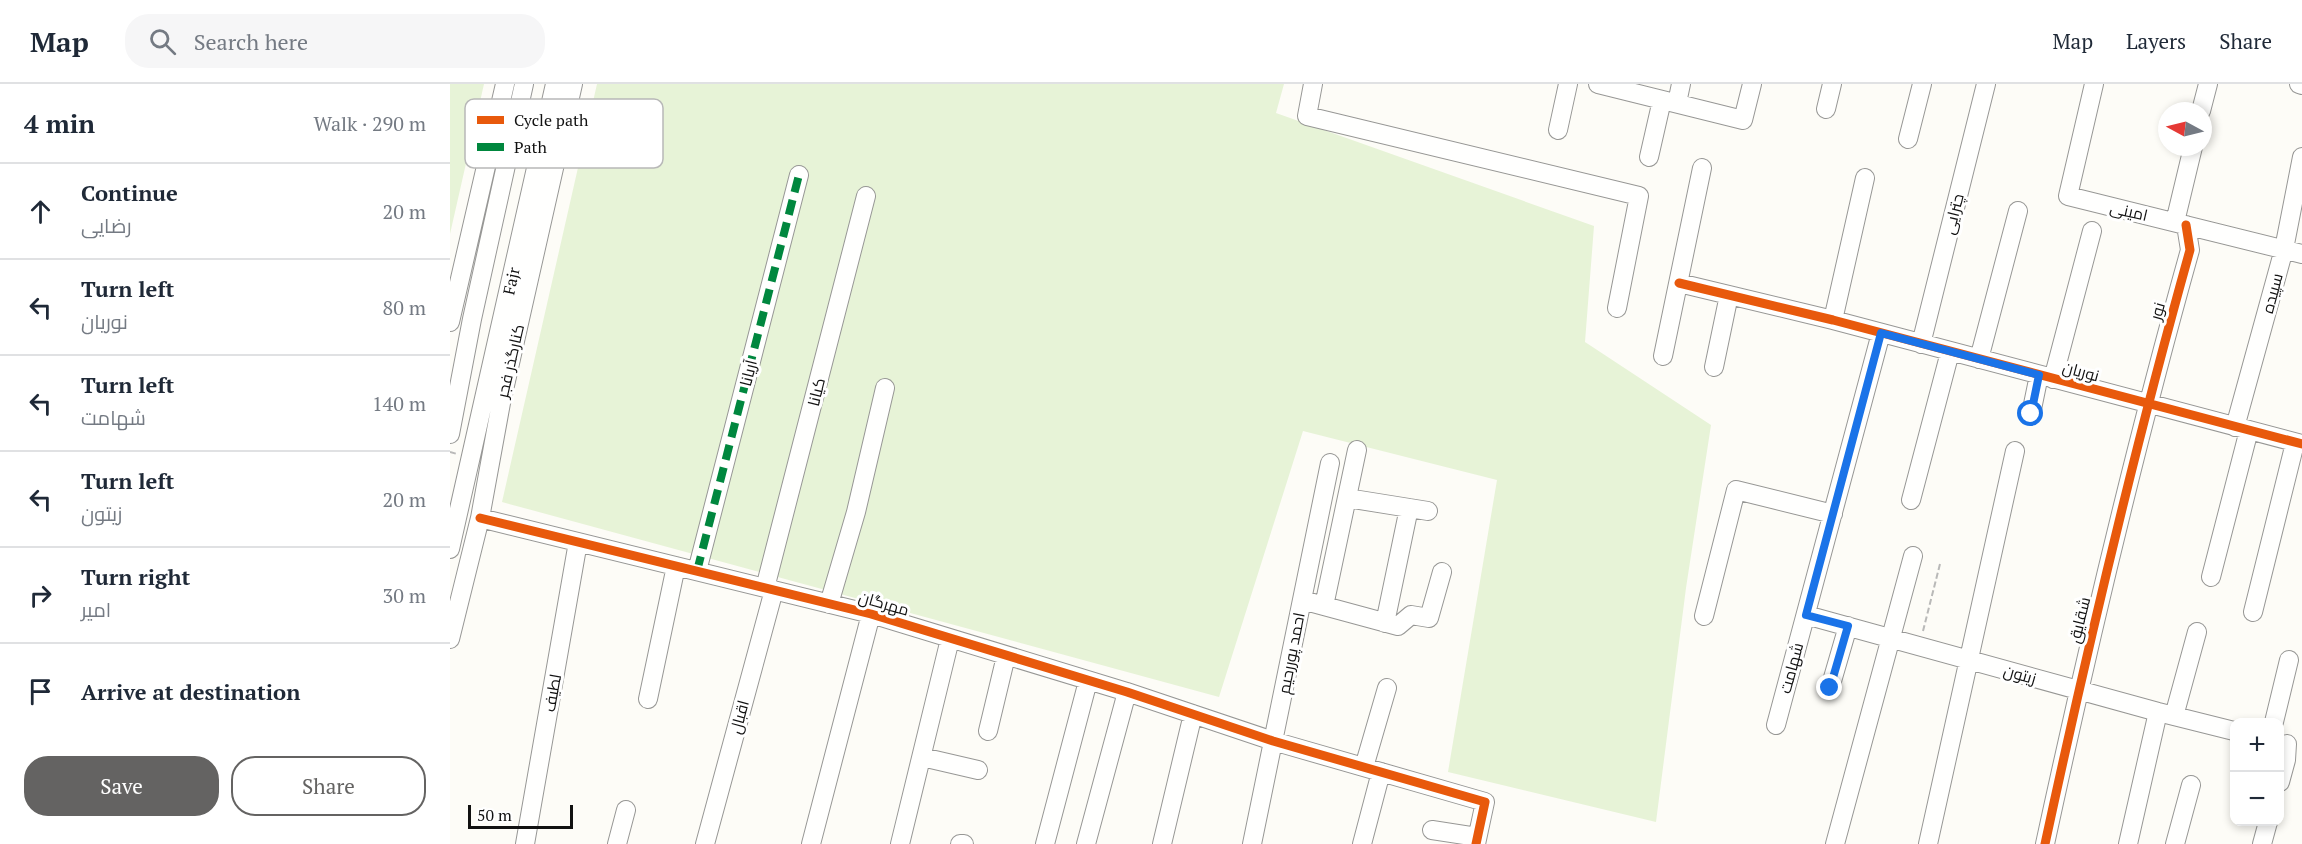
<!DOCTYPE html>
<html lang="en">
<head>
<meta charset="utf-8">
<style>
  :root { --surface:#fff; --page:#f6f6f7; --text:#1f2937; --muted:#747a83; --line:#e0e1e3; --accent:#646362 }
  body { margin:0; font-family:"PT Serif",Cairo,serif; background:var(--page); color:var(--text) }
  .controls { position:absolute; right:18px; bottom:18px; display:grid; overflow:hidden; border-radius:12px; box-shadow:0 3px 9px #0003 }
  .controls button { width:54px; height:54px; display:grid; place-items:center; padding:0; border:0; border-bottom:2px solid var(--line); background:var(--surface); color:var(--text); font:30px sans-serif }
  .compass { position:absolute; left:1708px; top:18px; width:54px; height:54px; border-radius:50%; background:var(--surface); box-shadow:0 3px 9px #0003; rotate:277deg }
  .scale { position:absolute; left:18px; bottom:15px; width:105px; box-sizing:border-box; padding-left:6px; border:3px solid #111; border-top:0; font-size:16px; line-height:21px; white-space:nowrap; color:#111; -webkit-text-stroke:4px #fff; paint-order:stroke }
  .stop { position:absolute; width:18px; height:18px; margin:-14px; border:4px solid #1a73e8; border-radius:50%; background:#fff }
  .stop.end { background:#1a73e8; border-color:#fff; box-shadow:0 2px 6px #0008 }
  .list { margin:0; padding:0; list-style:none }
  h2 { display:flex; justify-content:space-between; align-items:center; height:78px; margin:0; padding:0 24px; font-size:26px }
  h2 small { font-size:20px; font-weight:400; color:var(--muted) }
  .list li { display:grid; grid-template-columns:39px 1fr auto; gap:18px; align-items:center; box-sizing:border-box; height:96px; padding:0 24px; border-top:2px solid var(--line) }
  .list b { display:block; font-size:22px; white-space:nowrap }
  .list p { margin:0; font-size:20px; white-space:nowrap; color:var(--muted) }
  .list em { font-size:20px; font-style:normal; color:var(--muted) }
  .actions { display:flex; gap:12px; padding:18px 24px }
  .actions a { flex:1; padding:14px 0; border:2px solid var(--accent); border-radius:24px; text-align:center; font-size:21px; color:var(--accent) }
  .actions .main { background:var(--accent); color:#fff }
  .icon { flex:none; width:33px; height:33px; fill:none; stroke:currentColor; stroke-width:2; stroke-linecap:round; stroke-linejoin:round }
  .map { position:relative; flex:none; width:1852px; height:760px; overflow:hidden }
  header { display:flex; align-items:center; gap:36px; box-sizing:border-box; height:84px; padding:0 30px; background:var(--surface); border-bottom:2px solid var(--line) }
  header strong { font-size:28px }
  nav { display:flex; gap:33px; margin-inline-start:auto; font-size:21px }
  .search { width:420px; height:54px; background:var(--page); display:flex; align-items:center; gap:15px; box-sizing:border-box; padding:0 21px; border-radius:24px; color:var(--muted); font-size:22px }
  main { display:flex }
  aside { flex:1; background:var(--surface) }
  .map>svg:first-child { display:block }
</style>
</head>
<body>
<header>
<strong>Map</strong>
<div class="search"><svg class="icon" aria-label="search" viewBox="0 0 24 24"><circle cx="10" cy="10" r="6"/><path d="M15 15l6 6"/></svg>Search here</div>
<nav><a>Map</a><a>Layers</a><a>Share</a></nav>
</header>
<main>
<aside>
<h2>4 min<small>Walk · 290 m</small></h2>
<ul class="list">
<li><svg class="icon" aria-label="ahead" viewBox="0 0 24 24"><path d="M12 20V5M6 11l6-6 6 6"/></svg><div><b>Continue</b><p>رضایی</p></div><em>20 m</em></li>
<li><svg class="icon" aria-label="left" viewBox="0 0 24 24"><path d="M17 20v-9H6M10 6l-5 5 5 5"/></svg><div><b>Turn left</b><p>نوریان</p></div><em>80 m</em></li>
<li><svg class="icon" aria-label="left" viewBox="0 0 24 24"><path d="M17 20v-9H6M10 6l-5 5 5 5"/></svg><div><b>Turn left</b><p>شهامت</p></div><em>140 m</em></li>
<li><svg class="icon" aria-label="left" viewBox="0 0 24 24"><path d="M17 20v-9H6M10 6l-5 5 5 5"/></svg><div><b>Turn left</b><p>زیتون</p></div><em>20 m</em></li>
<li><svg class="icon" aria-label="right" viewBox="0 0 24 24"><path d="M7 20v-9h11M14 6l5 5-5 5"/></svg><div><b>Turn right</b><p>امیر</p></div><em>30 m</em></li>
<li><svg class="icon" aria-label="arrive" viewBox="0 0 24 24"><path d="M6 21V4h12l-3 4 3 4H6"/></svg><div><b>Arrive at destination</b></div></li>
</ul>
<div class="actions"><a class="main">Save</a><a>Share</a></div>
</aside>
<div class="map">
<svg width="1852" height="760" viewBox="0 0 1852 760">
  <rect width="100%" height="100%" fill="#fdfcf7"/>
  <path fill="#e7f3d7" d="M0,0h34l-34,150z
    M147,0h687l-8,29 318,113 -9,116 126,83 -25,163 -30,234 -208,-50 49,-292 -194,-49 -84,266 -717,-195z"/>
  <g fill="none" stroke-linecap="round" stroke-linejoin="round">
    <defs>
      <path id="minor" d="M863,0l-6,32 332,80 -22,112
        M1148,0l145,36 9,-36
        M1644,0l-26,112 234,58
        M1849,0l3,1
        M1227,19l4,-19
        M1376,25l6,-25
        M1751,27l7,-27
        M1108,46l10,-46
        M1458,55l14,-55
        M1199,73l13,-57
        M1725,138l18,-75
        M1229,199l154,37 469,124
        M1383,236l32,-142
        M0,238l55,-238
        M1471,260l65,-260
        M1213,272l39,-188
        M1529,275l39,-148
        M1264,283l15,-72
        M1603,295l39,-148
        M1581,330l8,-39
        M1785,343l49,-178 18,-92
        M0,350l22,-115 52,-235
        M897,414l81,13
        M1461,416l39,-148
        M30,434l391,96 256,78 146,49 212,61 -9,42
        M0,465l105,-465
        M247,487l102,-396
        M1761,493l38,-147
        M315,504l101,-392
        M852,516l96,26 13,-11 18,3 13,-46
        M379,520l27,-92 29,-124
        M874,522l33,-156
        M1803,528l42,-169
        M1356,531l352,97 76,19
        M1254,532l32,-126 97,24
        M935,539l24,-115
        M0,555l30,-121 21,-115 72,-319
        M1380,604l18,-62
        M198,615l28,-133
        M1724,632l23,-84
        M1824,638l15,-62
        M1326,641l105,-392
        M538,647l18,-75
        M472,673l56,13
        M914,683l23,-79
        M1830,698l6,-22 1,-16
        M982,746l45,7
        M75,760l53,-302
        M167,760l9,-34
        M255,760l69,-254
        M361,760l60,-230
        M450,760l50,-205
        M510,760h4
        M595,760l43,-163
        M636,760l41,-152
        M712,760l31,-130
        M802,760l78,-381
        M912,760l19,-72
        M1385,760l78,-288
        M1478,760l87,-393
        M1595,760c43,-199 90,-398 145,-594l-4,-25
        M1678,760l30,-132
        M1725,760l16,-59
        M1812,760l6,-22"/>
    </defs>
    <use href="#minor" stroke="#979795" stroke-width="20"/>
    <path stroke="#b9b9b8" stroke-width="2" stroke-dasharray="6 3" stroke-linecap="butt" d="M0,368l7,2
      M1473,547l17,-67"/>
    <use href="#minor" stroke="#fffffe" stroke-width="18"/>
    <path stroke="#00873e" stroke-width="8" stroke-dasharray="15 8" stroke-linecap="butt" d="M247,487l102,-396"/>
    <defs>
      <path id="cycleway" d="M1229,199l154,37 469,124
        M30,434l391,96 256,78 146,49 212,61 -9,42
        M1595,760c43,-199 90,-398 145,-594l-4,-25"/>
    </defs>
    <use href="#cycleway" stroke="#fff" stroke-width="13"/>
    <use href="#cycleway" stroke="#e8590c" stroke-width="9"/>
  </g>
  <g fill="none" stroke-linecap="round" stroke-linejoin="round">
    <path stroke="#1a73e8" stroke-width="8" d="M1380,604l18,-62 -42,-11 75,-282 158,42 -8,39"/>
  </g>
  <g text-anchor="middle" stroke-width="6" stroke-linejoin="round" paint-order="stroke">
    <g font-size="16" fill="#111" stroke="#fff">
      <text transform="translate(1679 127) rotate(13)" y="6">امینی</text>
      <text transform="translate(1503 130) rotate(-76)" y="6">چترایی</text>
      <text transform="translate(61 197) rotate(-78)" y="6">Fajr</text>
      <text transform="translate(1822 209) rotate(-75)" y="6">سپیده</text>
      <text transform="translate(1707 227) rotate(-74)" y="6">نور</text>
      <text transform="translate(60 277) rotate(-77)" y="6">کنارگذر فجر</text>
      <text transform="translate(1631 287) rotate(15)" y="6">نوریان</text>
      <text transform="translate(298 289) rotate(-76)" y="6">آریانا</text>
      <text transform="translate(366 308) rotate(-76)" y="6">کیانا</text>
      <text transform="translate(434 519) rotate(16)" y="6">مهرگان</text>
      <text transform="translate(1629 536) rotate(-76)" y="6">شقایق</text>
      <text transform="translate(841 569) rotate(-79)" y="6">احمد پوررحیم</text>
      <text transform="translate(1341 584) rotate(-75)" y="6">شهامت</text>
      <text transform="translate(1570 590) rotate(16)" y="6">زیتون</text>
      <text transform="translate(102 609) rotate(-80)" y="6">لطیف</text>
      <text transform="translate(289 633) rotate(-75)" y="6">اقبال</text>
    </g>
  </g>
  <rect x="15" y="15" width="198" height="69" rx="9" fill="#fff" stroke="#b8b8b8" stroke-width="1.5"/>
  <rect x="27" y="32" width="27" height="8" fill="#e8590c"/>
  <rect x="27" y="59" width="27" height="8" fill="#00873e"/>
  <g font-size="16" fill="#111">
    <text x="64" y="42">Cycle path</text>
    <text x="64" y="69">Path</text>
  </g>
</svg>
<div class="controls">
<button>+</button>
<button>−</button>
</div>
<svg class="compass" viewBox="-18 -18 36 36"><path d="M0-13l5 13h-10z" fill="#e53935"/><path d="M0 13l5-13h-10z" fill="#747a83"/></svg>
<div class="scale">50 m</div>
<div class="stop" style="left:1581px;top:330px"></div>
<div class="stop end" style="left:1380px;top:604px"></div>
</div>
</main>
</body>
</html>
